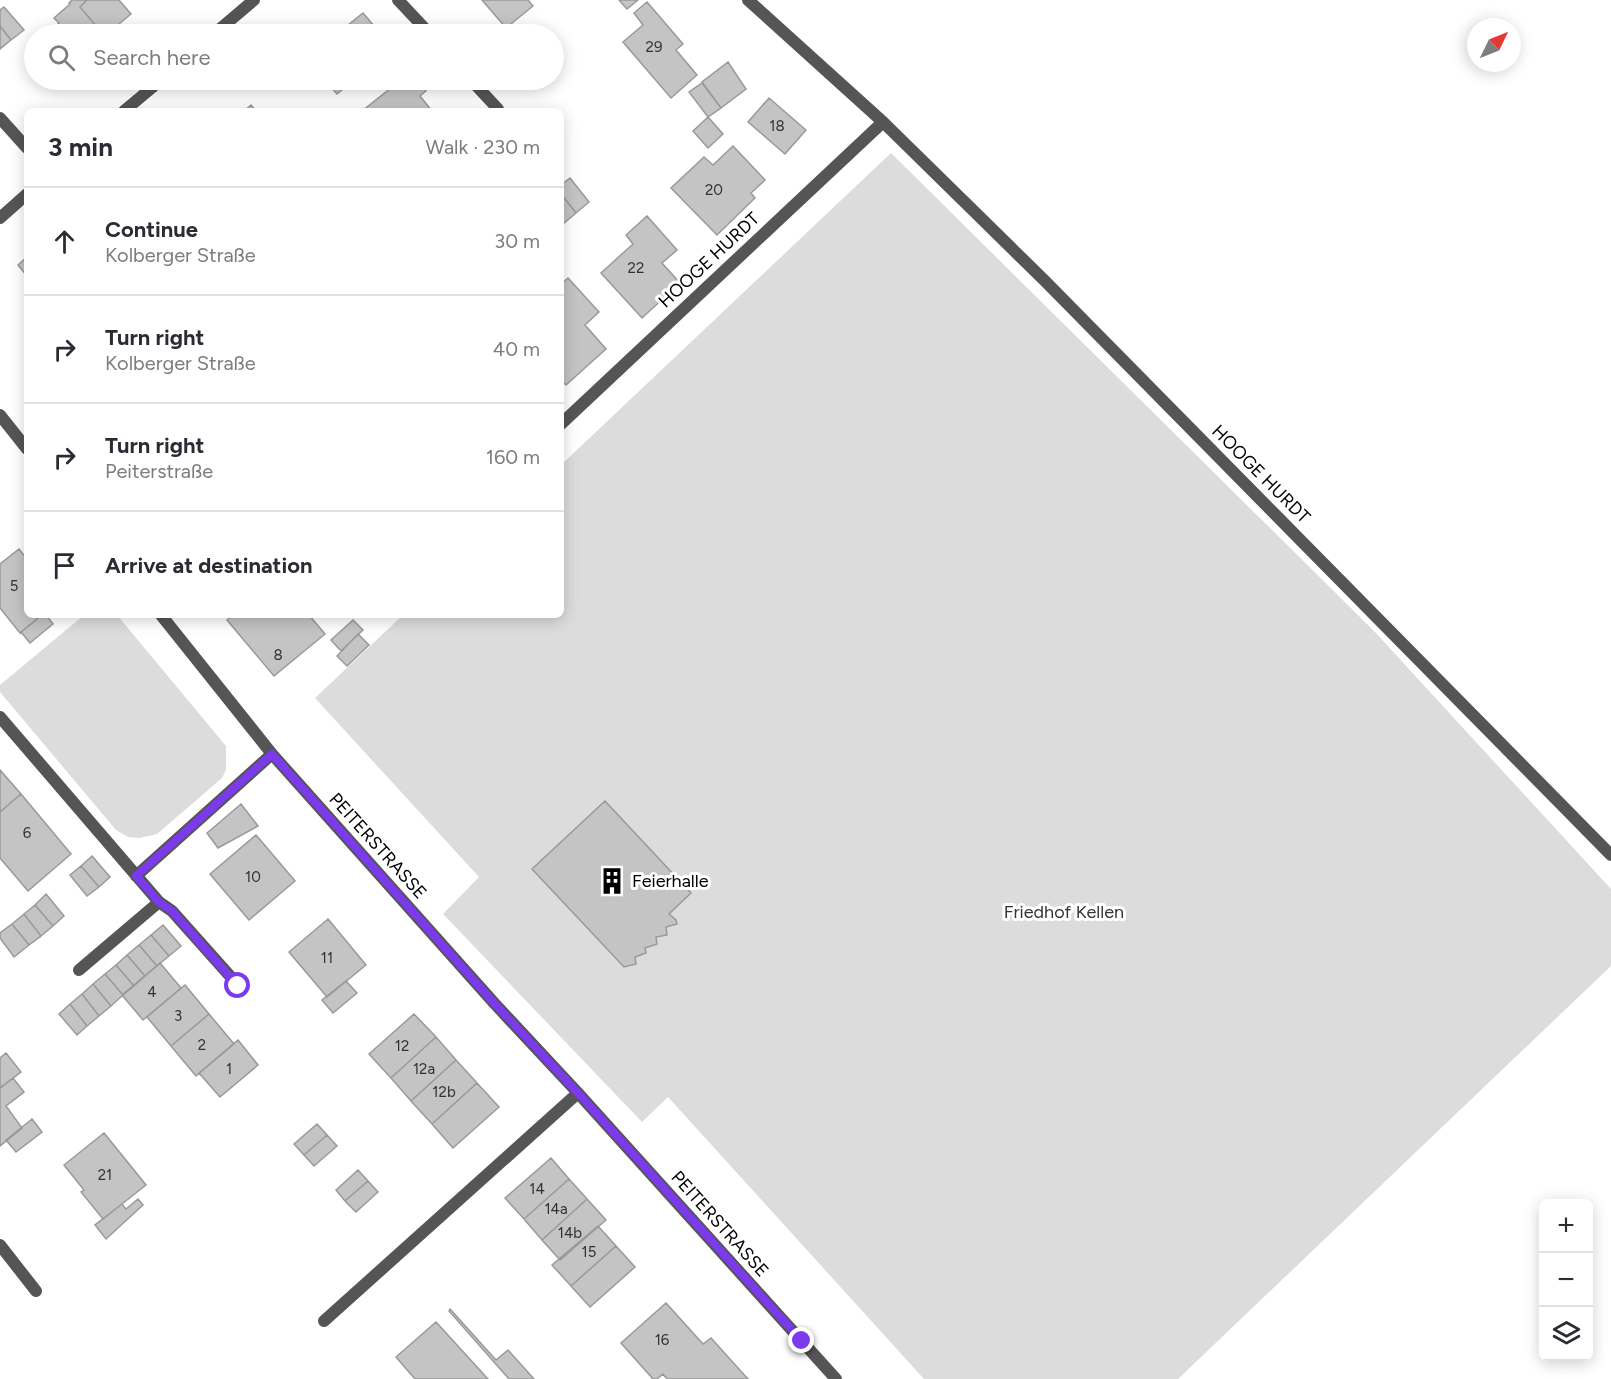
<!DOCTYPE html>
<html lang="en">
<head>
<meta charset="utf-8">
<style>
  :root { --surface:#fff; --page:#f2f2f3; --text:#2b2b33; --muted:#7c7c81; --line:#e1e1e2 }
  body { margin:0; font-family:Figtree,sans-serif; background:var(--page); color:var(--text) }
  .controls { position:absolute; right:18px; bottom:18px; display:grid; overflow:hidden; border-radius:9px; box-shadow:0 3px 15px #0003 }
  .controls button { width:54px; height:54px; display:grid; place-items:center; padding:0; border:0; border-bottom:2px solid var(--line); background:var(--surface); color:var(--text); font:30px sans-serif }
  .compass { position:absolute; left:1467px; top:18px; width:54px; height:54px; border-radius:50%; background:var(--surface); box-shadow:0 3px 15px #0003; rotate:47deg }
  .stop { position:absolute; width:18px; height:18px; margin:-14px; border:4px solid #7c3aed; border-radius:50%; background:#fff }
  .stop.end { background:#7c3aed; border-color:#fff; box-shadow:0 2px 6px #0008 }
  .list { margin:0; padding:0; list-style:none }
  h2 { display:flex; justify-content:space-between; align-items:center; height:78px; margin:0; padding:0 24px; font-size:26px }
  h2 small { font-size:20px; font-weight:400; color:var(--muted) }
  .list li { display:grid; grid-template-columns:39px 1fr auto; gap:18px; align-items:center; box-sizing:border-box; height:108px; padding:0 24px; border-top:2px solid var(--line) }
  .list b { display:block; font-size:22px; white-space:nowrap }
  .list p { margin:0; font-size:20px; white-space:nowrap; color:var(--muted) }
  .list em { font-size:20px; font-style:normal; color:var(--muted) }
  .icon { flex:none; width:33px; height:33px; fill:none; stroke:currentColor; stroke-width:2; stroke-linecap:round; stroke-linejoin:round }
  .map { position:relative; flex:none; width:1611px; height:1379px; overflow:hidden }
  .search { position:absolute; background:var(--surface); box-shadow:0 3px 15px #0003; left:24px; top:24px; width:540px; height:66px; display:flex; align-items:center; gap:15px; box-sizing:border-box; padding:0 21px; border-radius:33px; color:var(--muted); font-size:22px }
  .panel { position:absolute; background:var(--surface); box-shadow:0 3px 15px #0003; left:24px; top:108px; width:540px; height:510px; border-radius:9px }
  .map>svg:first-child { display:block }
</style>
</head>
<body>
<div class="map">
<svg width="1611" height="1379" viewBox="0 0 1611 1379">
  <rect width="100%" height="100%" fill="#fff"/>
  <path fill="#dcdcdc" d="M891,153l483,478 237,258v77l-433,413h-254l-256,-282 -26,25 -199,-208 36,-37 -164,-179 88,-83h158v-150z
    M84,615h33l109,131v24l-4,8 -65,56 -17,4 -12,-1 -12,-7 -116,-138v-7z"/>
  <path fill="#c4c4c4" stroke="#999" stroke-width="1.5" d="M72,0h15l-7,7 23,27h-57l13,-11 -5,-5 16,-14 -1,-1z
    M87,0h32l12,14 -24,20h-4l-23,-27z
    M482,0h46l5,6 -27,22z
    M619,0h19l-11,9z
    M647,2l36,42 -7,6 21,25 -26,23 -48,-56 20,-17 -9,-12z
    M4,7l20,23 -13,10 -11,-14v-16z
    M363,13l18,21h-44z
    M0,26l11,14 -11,9z
    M728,62l18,27 -25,19 -19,-26z
    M325,80h29l-17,14z
    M401,80h16l9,11 -6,5 12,15h-70z
    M702,83l19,25 -13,9 -19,-25z
    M769,98l37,32 -21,24 -37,-32z
    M251,105l5,6h-12z
    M708,117l15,17 -15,14 -15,-17z
    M733,146l32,34 -14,13 4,5 -38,37 -46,-47 33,-31 9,8z
    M570,178l19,24 -13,11 -15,-19v-9z
    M561,194l15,19 -13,11 -2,-2z
    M647,216l30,34 -15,13 18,20 -38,35 -41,-45 32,-29 -7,-9z
    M27,257v19l-9,-11z
    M568,278l31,34 -14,13 21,24 -40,36 -5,-5v-96z
    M19,549l8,10v56h15l-22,18 -20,-25v-44z
    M42,615h4l7,9 -23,19 -9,-11z
    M233,615h76l16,19 -51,42 -47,-56z
    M353,620l10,10 -22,21 -10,-11z
    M358,634l11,11 -22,21 -10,-10z
    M0,770l21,24 -21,18z
    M21,794l50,60 -43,37 -28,-33v-46z
    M605,801l86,92 -22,21 7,6 1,4 -11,3 1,8 -11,2 1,7 -12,4 1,5 -11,4 1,7 -12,3 -92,-98z
    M241,804l17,22 -40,22 -11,-15z
    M256,835l39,46 -46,39 -39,-46z
    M92,856l18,21 -11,10 -18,-21z
    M81,866l18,21 -12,9 -17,-21z
    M46,894l18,22 -11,10 -18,-21z
    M35,905l18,21 -12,10 -17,-22z
    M24,914l17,22 -12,9 -17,-21z
    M328,919l38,46 -39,32 -38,-45z
    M12,924l17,21 -15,12 -14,-19v-5z
    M163,925l18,21 -12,10 -18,-21z
    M151,935l18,21 -12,10 -18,-21z
    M139,945l18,21 -12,10 -18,-21z
    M127,955l18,21 -11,10 -18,-21z
    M160,963l21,25 -38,32 -21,-25z
    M116,965l18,21 -11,9 -18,-21z
    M105,974l18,21 -12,11 -18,-22z
    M346,981l11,12 -24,20 -11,-13z
    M93,984l18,22 -12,10 -17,-22z
    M185,985l24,29 -38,32 -24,-29z
    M82,994l17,22 -12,10 -17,-22z
    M70,1004l17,22 -10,9 -18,-21z
    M209,1014l25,30 -38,32 -25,-30z
    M414,1014l22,23 -45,41 -22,-24z
    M436,1037l20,23 -45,41 -20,-23z
    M238,1040l20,25 -38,32 -21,-24z
    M6,1053l15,19 -21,16v-30z
    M456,1060l21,23 -45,41 -21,-23z
    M13,1078l11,14 -18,14 16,22 -22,18v-58z
    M477,1083l22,24 -46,41 -21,-24z
    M32,1119l10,13 -26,20 -10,-12z
    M317,1124l10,11 -23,20 -10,-11z
    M104,1133l42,52 -43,34 -22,-27 3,-2 -20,-25z
    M327,1135l10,11 -23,20 -10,-11z
    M551,1158l18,21 -45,40 -19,-21z
    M358,1170l10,11 -23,20 -9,-11z
    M569,1179l18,20 -45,41 -18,-21z
    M368,1181l10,11 -22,20 -11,-11z
    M138,1199l5,6 -37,34 -11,-14 27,-21 4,5z
    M587,1199l19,21 -46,40 -18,-20z
    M598,1226l18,20 -45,40 -19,-21z
    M616,1246l19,21 -45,40 -19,-21z
    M666,1303l37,41 8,-6 37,41h-81l-4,-5 -6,5h-4l-32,-36z
    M450,1309l46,51 12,-10 26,29h-25l-60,-68z
    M436,1322l52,57h-73l-19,-22z"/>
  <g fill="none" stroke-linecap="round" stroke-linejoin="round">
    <path stroke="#555" stroke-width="12" d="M398,0l32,34
      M748,0l135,122 162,159 566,574
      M214,34l40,-34
      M471,80l27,29
      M124,111l37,-31
      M0,118l27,30
      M0,218l27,-24
      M0,415l27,34
      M561,424l322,-302
      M161,615l111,139 223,250 83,89 258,286
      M0,717l159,185 -80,68
      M136,876l136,-122
      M159,902l13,9 66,74
      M0,1245l36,46
      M324,1321l254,-228"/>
  </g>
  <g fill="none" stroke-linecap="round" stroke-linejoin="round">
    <path stroke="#7c3aed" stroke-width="8" d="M238,986l-66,-75 -13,-9 -23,-26 136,-122 223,250 83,89 224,248"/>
  </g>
  <defs>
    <symbol id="building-bare" viewBox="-9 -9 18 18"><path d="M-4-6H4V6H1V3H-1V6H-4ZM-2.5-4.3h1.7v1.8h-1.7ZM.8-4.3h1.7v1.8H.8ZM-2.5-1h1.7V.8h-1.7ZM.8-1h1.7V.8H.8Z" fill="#000" stroke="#fff" stroke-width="2.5" paint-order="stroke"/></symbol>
  </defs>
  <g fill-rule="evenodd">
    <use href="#building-bare" x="593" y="862" width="38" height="38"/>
  </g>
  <g text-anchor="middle" stroke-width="6" stroke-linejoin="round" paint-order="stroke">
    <g font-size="15" fill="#313131">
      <text x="654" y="52">29</text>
      <text x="777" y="131">18</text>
      <text x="714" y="195">20</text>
      <text x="636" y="273">22</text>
      <text x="14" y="591">5</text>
      <text x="278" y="660">8</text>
      <text x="27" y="838">6</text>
      <text x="253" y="882">10</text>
      <text x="327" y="963">11</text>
      <text x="152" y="997">4</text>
      <text x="178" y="1021">3</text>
      <text x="202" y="1050">2</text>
      <text x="402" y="1051">12</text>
      <text x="229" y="1074">1</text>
      <text x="424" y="1074">12a</text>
      <text x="444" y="1097">12b</text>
      <text x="105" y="1180">21</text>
      <text x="537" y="1194">14</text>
      <text x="556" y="1214">14a</text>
      <text x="570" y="1238">14b</text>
      <text x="589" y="1257">15</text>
      <text x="662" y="1345">16</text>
    </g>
    <g font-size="18" fill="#000" stroke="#fff">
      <text transform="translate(709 260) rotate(-43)" y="6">HOOGE HURDT</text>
      <text transform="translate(1261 474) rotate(45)" y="6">HOOGE HURDT</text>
      <text transform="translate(378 846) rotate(48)" y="6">PEITERSTRASSE</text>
      <text transform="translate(720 1224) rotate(48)" y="6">PEITERSTRASSE</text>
    </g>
    <g font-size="18" fill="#000" stroke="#fff" text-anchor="start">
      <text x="632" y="887">Feierhalle</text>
    </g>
    <g font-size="18" fill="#333" stroke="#fff">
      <text x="1064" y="918">Friedhof Kellen</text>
    </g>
  </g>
</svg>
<div class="controls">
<button>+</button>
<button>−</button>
<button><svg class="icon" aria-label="layers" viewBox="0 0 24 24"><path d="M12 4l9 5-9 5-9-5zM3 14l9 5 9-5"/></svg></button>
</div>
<svg class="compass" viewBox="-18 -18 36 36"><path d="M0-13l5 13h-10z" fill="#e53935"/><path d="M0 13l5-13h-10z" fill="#7c7c81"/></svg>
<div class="stop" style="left:238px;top:986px"></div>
<div class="stop end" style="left:802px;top:1341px"></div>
<div class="search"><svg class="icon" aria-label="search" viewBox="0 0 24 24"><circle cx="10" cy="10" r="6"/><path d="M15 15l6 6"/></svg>Search here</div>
<section class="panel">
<h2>3 min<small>Walk · 230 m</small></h2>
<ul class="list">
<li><svg class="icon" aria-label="ahead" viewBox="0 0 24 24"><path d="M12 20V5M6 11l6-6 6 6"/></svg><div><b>Continue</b><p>Kolberger Straße</p></div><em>30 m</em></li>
<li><svg class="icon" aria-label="right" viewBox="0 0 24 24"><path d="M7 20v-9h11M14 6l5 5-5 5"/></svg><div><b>Turn right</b><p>Kolberger Straße</p></div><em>40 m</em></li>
<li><svg class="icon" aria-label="right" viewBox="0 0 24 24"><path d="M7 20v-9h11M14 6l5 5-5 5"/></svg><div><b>Turn right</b><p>Peiterstraße</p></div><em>160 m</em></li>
<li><svg class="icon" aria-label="arrive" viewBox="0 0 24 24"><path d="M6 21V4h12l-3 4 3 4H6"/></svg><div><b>Arrive at destination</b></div></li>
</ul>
</section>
</div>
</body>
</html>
